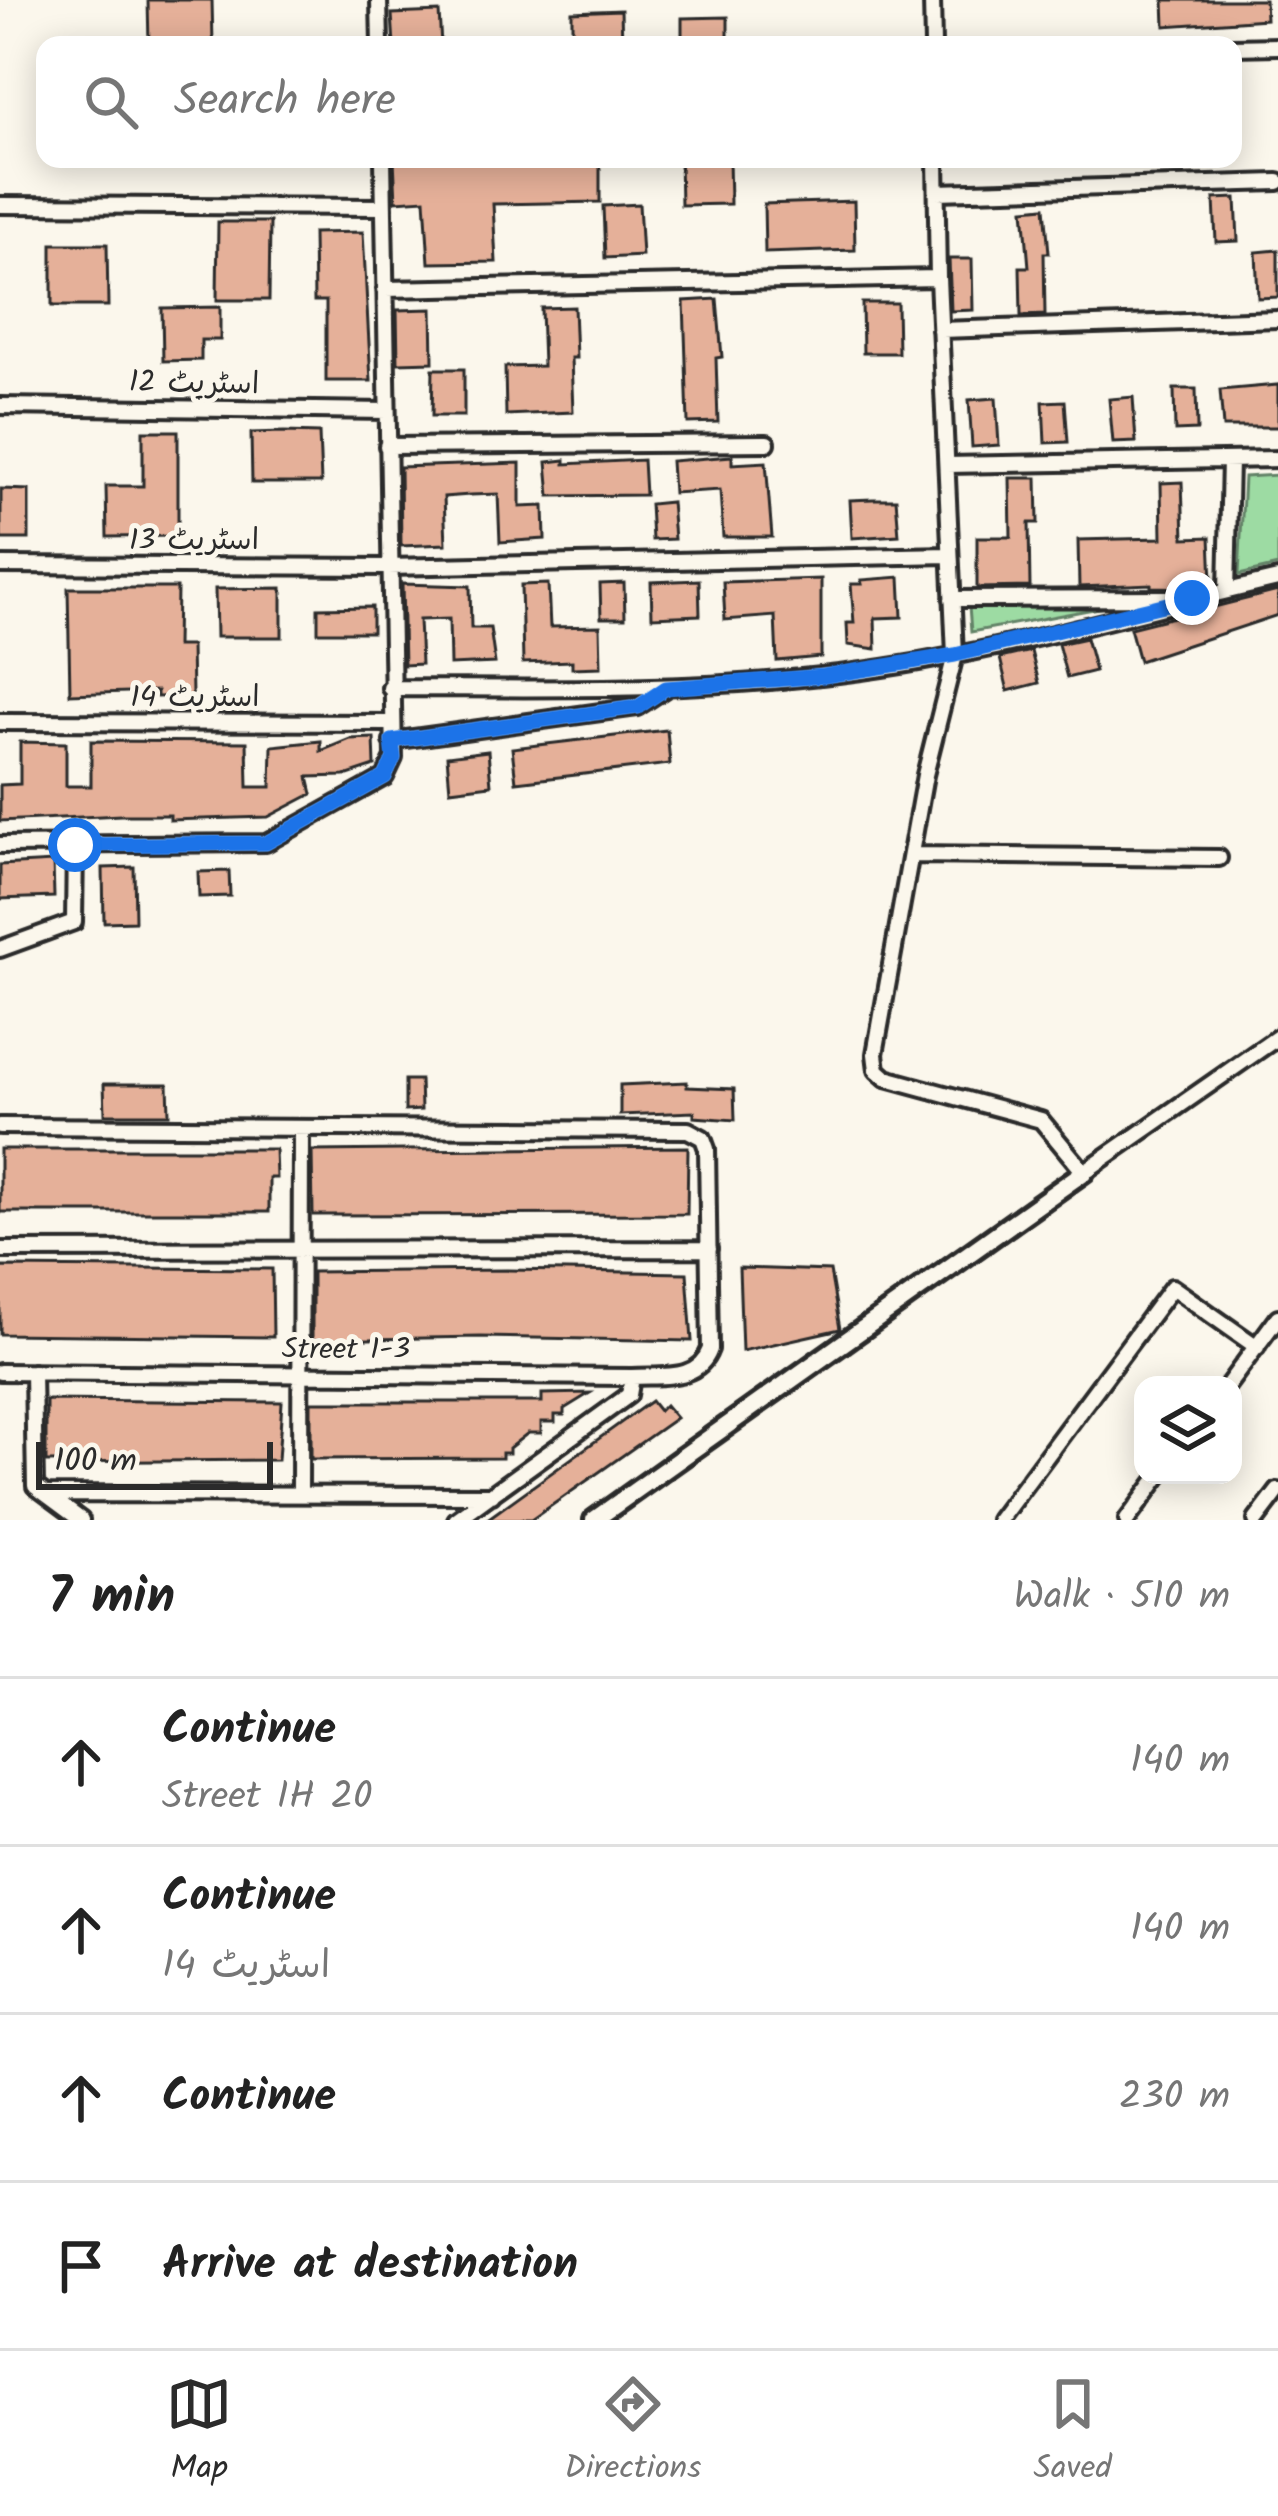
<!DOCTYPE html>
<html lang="en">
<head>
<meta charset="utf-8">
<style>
  :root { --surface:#fff; --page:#f2f2f2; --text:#222; --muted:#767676; --line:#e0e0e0; --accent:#2b2b2b }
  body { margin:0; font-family:Kalam,"Playpen Sans Arabic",sans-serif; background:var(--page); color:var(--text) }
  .controls { position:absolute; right:36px; bottom:36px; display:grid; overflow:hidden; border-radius:24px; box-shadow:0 6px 30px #0003 }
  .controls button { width:108px; height:108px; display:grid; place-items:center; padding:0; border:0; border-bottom:3px solid var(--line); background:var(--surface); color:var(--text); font:60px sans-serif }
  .scale { position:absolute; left:36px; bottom:30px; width:237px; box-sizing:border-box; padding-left:12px; border:6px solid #2b2b2b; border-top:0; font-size:33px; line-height:42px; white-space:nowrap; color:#2b2b2b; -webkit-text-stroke:9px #fbf7ec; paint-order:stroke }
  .stop { position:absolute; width:36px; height:36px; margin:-27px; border:9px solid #1a73e8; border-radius:50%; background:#fff }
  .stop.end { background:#1a73e8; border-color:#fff; box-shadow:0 3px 12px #0008 }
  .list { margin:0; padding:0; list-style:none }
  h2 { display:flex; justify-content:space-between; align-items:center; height:156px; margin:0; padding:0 48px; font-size:51px }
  h2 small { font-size:39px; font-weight:400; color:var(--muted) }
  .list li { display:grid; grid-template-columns:78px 1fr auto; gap:36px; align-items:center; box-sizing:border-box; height:168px; padding:0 48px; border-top:3px solid var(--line) }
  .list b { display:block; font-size:45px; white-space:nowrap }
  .list p { margin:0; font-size:39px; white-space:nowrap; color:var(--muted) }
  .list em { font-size:39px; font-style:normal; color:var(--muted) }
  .icon { flex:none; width:66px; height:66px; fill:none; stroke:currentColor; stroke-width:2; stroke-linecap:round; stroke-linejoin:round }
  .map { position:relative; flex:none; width:1278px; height:1520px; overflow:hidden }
  .search { position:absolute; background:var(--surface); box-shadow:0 6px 30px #0003; left:36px; right:36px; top:36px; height:132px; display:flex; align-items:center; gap:30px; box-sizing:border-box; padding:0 42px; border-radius:24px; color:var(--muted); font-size:45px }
  .sheet { height:828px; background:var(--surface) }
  nav { display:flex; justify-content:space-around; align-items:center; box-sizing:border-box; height:168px; border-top:3px solid var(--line); background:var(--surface); font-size:33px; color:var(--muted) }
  nav a { display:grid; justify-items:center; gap:6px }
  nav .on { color:var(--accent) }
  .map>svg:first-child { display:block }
</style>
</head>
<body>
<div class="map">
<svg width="1278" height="1520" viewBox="0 0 1278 1520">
  <rect width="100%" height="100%" fill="#fbf7ec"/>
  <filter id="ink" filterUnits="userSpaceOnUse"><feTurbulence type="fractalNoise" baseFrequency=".00833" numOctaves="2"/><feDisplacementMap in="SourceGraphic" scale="24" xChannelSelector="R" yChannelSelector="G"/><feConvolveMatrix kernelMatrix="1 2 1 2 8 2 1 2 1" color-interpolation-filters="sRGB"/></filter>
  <g filter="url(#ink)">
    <path fill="#9ddba3" stroke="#648367" stroke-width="3" d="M1278,475v91l-39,9 5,-98z
      M1131,602l-160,30 -2,-26z"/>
    <path fill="#e5b099" stroke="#2b2b2b" stroke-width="3" d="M148,0h64l1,45h-64z
      M1164,0h101l1,19 -101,7z
      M621,10l1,35h-50v-33z
      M439,12l2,33h-47l-2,-31z
      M728,17v28h-46v-27z
      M394,159h206v43l-107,2 3,58 -67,1 -4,-64 -29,2z
      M680,159h49l1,45 -49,1z
      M1236,198l2,43 -22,1 -2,-43z
      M854,201l1,49 -90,3 -1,-49z
      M639,204l3,52 -37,2 -2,-52z
      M1045,207l4,46h-5l1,62 -24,1 -1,-49h9l-5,-58z
      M218,222h52l-1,78h-52z
      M363,232l8,149h-45v-80h-12l-1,-68z
      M52,244h55l1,62h-56z
      M1278,250v47l-20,1 -2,-46z
      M949,259h23l1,51 -22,1z
      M717,299l5,58 -6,1 2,64 -30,1 -4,-122z
      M862,303h35l1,50h-35z
      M220,307v33h-19v20l-38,1 -1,-53z
      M574,307l2,51h-5l2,54 -67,3 -1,-48 38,-1 -2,-58z
      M432,309l1,53 -35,1 -1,-53z
      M433,369h31v47h-32z
      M1278,385v42h-55l-3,-37z
      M1174,389h22l1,41 -22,1z
      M1133,397l3,45 -23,1 -4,-44z
      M996,398l3,47 -27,2 -3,-47z
      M1065,401l3,41 -23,1 -2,-41z
      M143,431h35v105l-71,1 -1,-51h37z
      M284,432l35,1 2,50h-69l-1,-50z
      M732,456v8l34,-2 6,75h-49l-3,-47 -47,3 -2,-32z
      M565,460v4l78,-4 2,35 -95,1 -3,-34z
      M520,463v44l24,-1 1,33 -45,3 -2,-48 -28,1 -26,2 2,47 -45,2 -1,-79z
      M1010,478h27l1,45h-9l1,64 -53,1v-51h34z
      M1182,482l2,56 26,-1 2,46 -22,5 -39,-1v-3l-72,3 -1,-47 84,-2 -1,-55z
      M1,489l28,1v49h-28z
      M873,499h23l3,36 -47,3 -2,-38z
      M671,502l3,37 -22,1 -2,-36z
      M900,577l2,40 -27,1 1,31 -28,-4 -1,-22h7l-3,-39h11l-1,-4z
      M821,579v78l-44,4 -2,-45 -50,4 -2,-38z
      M699,580l1,35 -48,2 -1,-35z
      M624,583l1,35h-24l-1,-34z
      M402,584l68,2 1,42h19l5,35 -45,2 -1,-46 -30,1 2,44 -17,1z
      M548,584l2,43 50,-1 1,41 -29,1v-7l-49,2 -2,-78z
      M68,588h109l-1,58h15l1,50 -35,1v-6l-87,3z
      M282,588v49h-66l-1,-48z
      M1278,591v24l-139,46 -9,-33z
      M372,607v25h-54v-24z
      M1086,638l9,33 -28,7 -9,-34z
      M1031,651l8,32 -31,8 -8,-33z
      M667,730l3,34 -154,18 -4,-34z
      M374,738l1,28 -30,10 -37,1 4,17 -44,23 -98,3v-5h-49l-121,6v-36l20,-1v-42l46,1v43h25v-45l156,1 1,45h23l1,-41 49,-5v10l29,-12z
      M488,751l3,34 -41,5 -3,-34z
      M53,862l1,35 -54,2v-34z
      M134,867l1,54 -31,1 -1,-54z
      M229,871l1,25 -31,1 -1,-25z
      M405,1080h15l1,30 -16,1z
      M687,1082v5l47,2 1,31 -41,-3v-5l-74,3v-30z
      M104,1084h64l1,30h-64z
      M688,1147l-1,67 -374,1 -1,-64z
      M0,1149h275l1,29h-7v34h-269z
      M0,1267l272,2 1,68 -273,-3z
      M739,1268l91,3 10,58 -98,22z
      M507,1270l180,3 5,68 -211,-4 -169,3v-68z
      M590,1393l-26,16v6h-9v7h-14v11h-13l-19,15v5h-7v5l-191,1v-57h231v-8z
      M46,1400l236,2 -4,58 -232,2z
      M651,1401l8,10 6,-6 11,13 -145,102h-45z"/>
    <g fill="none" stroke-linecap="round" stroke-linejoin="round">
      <defs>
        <path id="minor" d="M379,0l1,45
          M932,0l1,45
          M1233,47l45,-1
          M936,159l2,119 17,377 -30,120 -50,279 2,16 9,8 155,42 43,52 194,-135
          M937,192l341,-10
          M0,205l384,2
          M385,289l553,-11
          M940,330l338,-11
          M0,406l387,5
          M387,446l380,-3
          M947,465l331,-6
          M0,565l388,2 561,-12
          M1227,591l3,-131
          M952,599l217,-1
          M390,688c144,0 288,4 431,-12 154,-16 306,-62 457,-97
          M0,722l391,1
          M392,741l245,-34 29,-19
          M0,845l266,-2 119,-66 9,-19 -11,-599
          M911,855l308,3
          M0,949l74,-27 1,-77
          M0,1126l688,4 15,8 4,11 3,200c-12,33 -48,26 -78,28l-632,-5
          M0,1250l709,-1
          M33,1372l2,114 46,34
          M1228,1385l50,-68
          M300,1492l1,-363
          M49,1494l443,1
          M456,1520l173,-125 3,-18
          M999,1520l173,-233 85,60
          M1127,1520l33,-45
          M1256,1520l22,-29"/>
        <path id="tertiary" d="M594,1520l490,-348"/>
      </defs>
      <use href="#minor" stroke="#2b2b2b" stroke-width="22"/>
      <use href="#tertiary" stroke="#2b2b2b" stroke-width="26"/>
      <use href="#minor" stroke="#fbf7ec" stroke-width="14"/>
      <use href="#tertiary" stroke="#fbf7ec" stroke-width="16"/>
    </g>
  </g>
  <g fill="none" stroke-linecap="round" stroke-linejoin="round" filter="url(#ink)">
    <path stroke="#1a73e8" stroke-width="15" d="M75,845l191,-2 119,-66 9,-19 -2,-17 246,-34 28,-19 158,-12 131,-21 237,-57"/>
  </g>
  <g text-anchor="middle" stroke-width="10" stroke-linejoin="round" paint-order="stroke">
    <g font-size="30" fill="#2b2b2b" stroke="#fbf7ec">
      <text transform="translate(194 382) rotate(1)" y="10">اسٹریٹ 12</text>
      <text x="194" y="549">اسٹریٹ 13</text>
      <text x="195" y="706">اسٹریٹ 14</text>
      <text x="346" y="1358">Street 1-3</text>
    </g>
  </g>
</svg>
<div class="controls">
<button><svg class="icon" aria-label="layers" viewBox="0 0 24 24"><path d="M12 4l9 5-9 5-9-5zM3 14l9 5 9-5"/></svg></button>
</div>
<div class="scale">100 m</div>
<div class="stop" style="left:75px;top:845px"></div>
<div class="stop end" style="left:1192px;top:598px"></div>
<div class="search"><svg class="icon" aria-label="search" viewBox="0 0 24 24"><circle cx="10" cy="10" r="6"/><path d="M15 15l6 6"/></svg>Search here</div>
</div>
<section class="sheet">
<h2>7 min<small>Walk · 510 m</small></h2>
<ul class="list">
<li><svg class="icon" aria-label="ahead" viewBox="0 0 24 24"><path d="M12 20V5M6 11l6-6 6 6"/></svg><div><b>Continue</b><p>Street IH 20</p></div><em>140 m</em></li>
<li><svg class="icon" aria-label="ahead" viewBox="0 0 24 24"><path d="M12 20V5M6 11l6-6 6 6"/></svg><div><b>Continue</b><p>اسٹریٹ 14</p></div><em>140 m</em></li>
<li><svg class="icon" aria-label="ahead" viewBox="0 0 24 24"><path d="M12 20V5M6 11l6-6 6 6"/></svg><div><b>Continue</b></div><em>230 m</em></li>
<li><svg class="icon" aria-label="arrive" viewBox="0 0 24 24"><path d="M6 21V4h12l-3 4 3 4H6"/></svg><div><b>Arrive at destination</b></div></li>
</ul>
</section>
<nav>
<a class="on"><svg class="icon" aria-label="map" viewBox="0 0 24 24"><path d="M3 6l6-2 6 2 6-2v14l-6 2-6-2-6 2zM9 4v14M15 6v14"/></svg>Map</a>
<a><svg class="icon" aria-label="directions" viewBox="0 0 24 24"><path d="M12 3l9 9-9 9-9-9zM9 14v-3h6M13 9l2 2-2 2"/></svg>Directions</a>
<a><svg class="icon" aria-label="saved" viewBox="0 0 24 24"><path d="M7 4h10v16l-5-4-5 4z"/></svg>Saved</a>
</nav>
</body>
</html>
